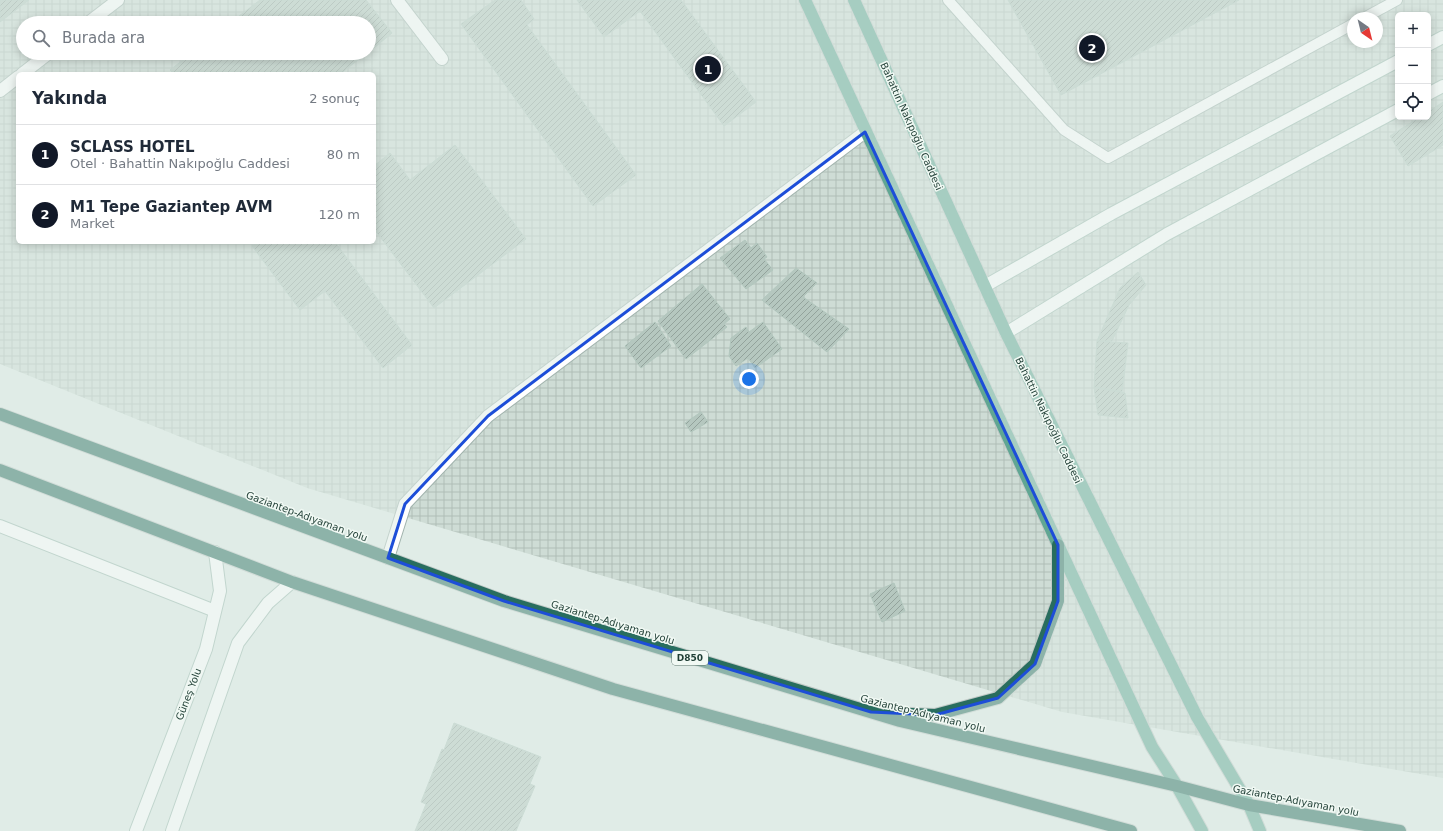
<!DOCTYPE html>
<html lang="tr">
<head>
<meta charset="utf-8">
<style>
  :root { --surface:#fff; --page:#f2f2f3; --text:#1f2937; --muted:#747a83; --line:#e0e1e3; --accent:#111827 }
  body { margin:0; font-family:"DejaVu Sans",sans-serif; background:var(--page); color:var(--text) }
  .controls { position:absolute; right:12px; top:12px; display:grid; overflow:hidden; border-radius:6px; box-shadow:0 2px 10px #0003 }
  .controls button { width:36px; height:36px; display:grid; place-items:center; padding:0; border:0; border-bottom:1px solid var(--line); background:var(--surface); color:var(--text); font:20px sans-serif }
  .compass { position:absolute; left:1347px; top:12px; width:36px; height:36px; border-radius:50%; background:var(--surface); box-shadow:0 2px 10px #0003; rotate:145deg }
  .you { position:absolute; left:749px; top:379px; width:14px; height:14px; margin:-10px; border:3px solid #fff; border-radius:50%; background:#1a73e8; box-shadow:0 0 0 6px #1a73e833 }
  .badge { display:grid; place-items:center; width:26px; height:26px; border-radius:50%; background:var(--accent); color:#fff; font-size:13px; font-weight:700 }
  .pin { position:absolute; translate:-50% -50%; border:2px solid #fff; box-shadow:0 1px 4px #0006 }
  .list { margin:0; padding:0; list-style:none }
  h2 { display:flex; justify-content:space-between; align-items:center; height:52px; margin:0; padding:0 16px; font-size:17px }
  h2 small { font-size:13px; font-weight:400; color:var(--muted) }
  .list li { display:grid; grid-template-columns:26px 1fr auto; gap:12px; align-items:center; box-sizing:border-box; height:60px; padding:0 16px; border-top:1px solid var(--line) }
  .list b { display:block; font-size:15px; white-space:nowrap }
  .list p { margin:0; font-size:13px; white-space:nowrap; color:var(--muted) }
  .list em { font-size:13px; font-style:normal; color:var(--muted) }
  .icon { flex:none; width:22px; height:22px; fill:none; stroke:currentColor; stroke-width:2; stroke-linecap:round; stroke-linejoin:round }
  .map { position:relative; flex:none; width:1443px; height:831px; overflow:hidden }
  .search { position:absolute; background:var(--surface); box-shadow:0 2px 10px #0003; left:16px; top:16px; width:360px; height:44px; display:flex; align-items:center; gap:10px; box-sizing:border-box; padding:0 14px; border-radius:22px; color:var(--muted); font-size:15px }
  .panel { position:absolute; background:var(--surface); box-shadow:0 2px 10px #0003; left:16px; top:72px; width:360px; height:172px; border-radius:6px }
  .map>svg:first-child { display:block }
</style>
</head>
<body>
<div class="map">
<svg width="1443" height="831" viewBox="0 0 1443 831">
  <defs>
    <pattern id="industrial-grid" width="8" height="8" patternUnits="userSpaceOnUse"><rect width="8" height="8" fill="#cedcd5"/><path d="M0 4h8M4 0v8" fill="none" stroke="#b0beb7"/></pattern>
    <pattern id="building-hatch" width="6" height="6" patternUnits="userSpaceOnUse"><rect width="6" height="6" fill="#b5c7bf"/><path d="M-1 1l2-2M0 6l6-6M5 7l2-2" fill="none" stroke="#93a39c"/></pattern>
  </defs>
  <rect width="100%" height="100%" fill="#e0ece7"/>
  <path fill="url(#industrial-grid)" fill-rule="evenodd" d="M0,0h1443v778l-381,-66 -755,-224 -307,-124zM1398,15h30v102h-30zM1353,18h24v24h-24zM23,23h346v30h-346zM18,74h356v168h-356z"/>
  <path fill="url(#building-hatch)" stroke="#b2c7be" d="M0,0h29l-29,22z
    M260,0h106l26,33 -23,19v-29h-139z
    M495,0h26l13,19 -7,6 109,150 -43,31 -132,-182z
    M577,0h104l75,102 -32,24 -84,-115 -36,26z
    M1008,0h231l-178,95z
    M192,53h175l-27,21h-166l-4,-4z
    M1443,102v43l-35,21 -18,-30 30,-19h8v-5z
    M455,145l71,94 -92,69 -60,-79v-63l16,-13 20,27z
    M745,240l6,8 6,-5 10,14 -3,2 9,11 -27,19 -26,-31z
    M258,242h77l77,103 -29,23 -58,-77 -25,19 -48,-64z
    M796,268l21,15 -14,14 46,32 -22,23 -65,-52z
    M1138,272l8,13 -17,20 -17,36h-15l23,-53z
    M702,284l28,35 -6,5 3,3 -41,32 -28,-38z
    M655,322l16,24 -30,22 -16,-22z
    M763,322l19,27 -27,19 -7,-10 -12,8 -7,-10 2,-18 15,-11 3,5z
    M1097,341l31,2 -6,49 -28,-5z
    M1094,387l31,6 3,25 -30,-3z
    M701,412l7,10 -17,10 -6,-9z
    M894,583l11,28 -23,11 -12,-28z
    M454,723l87,34 -11,27 5,2 -19,45h-101l11,-27 -5,-2 21,-53 2,1z"/>
  <g fill="none" stroke-linecap="round" stroke-linejoin="round">
    <defs>
      <path id="lane" d="M948,0l116,130 44,28 245,-134
        M1364,18l33,-18"/>
      <path id="street" d="M397,0l45,59
        M88,23l30,-23
        M22,74l27,-21
        M0,91l18,-14
        M388,558l17,-54 83,-88 377,-284"/>
      <path id="secondary" d="M1428,45l15,-8
        M1428,94l15,-8
        M985,286l126,-72 287,-153
        M1006,333l161,-99 231,-124
        M0,526l215,85
        M136,831l70,-182 14,-58 -5,-39
        M172,831l66,-188 30,-40 24,-21"/>
      <path id="primary" d="M805,0l347,747 25,39 25,45
        M854,0l152,333 191,384 52,88 11,26"/>
      <path id="highway" d="M0,414l504,187 396,120 277,65 72,19 151,26
        M0,470l292,112 321,107 518,142
        M889,713l46,2 63,-17 37,-34 23,-63v-56"/>
    </defs>
    <use href="#lane" stroke="#a2b4ae" stroke-width="12"/>
    <use href="#street" stroke="#a2b4ae" stroke-width="14"/>
    <use href="#secondary" stroke="#9db9af" stroke-width="14"/>
    <use href="#primary" stroke="#c0c9c6" stroke-width="14"/>
    <use href="#highway" stroke="#c0c9c6" stroke-width="14"/>
    <use href="#lane" stroke="#fff" stroke-width="10"/>
    <use href="#street" stroke="#fff" stroke-width="12"/>
    <use href="#secondary" stroke="#fff" stroke-width="12"/>
    <use href="#primary" stroke="#60a693" stroke-width="12"/>
    <use href="#highway" stroke="#286d5e" stroke-width="12"/>
  </g>
  <path d="M0 0H1443V831H0ZM865,132l193,413v56l-23,63 -37,34 -63,17 -64,-3 -367,-111 -116,-43 17,-54 83,-88z" fill="#e0ece7" fill-opacity=".55" fill-rule="evenodd"/>
  <path fill="none" stroke="#1d4ed8" stroke-width="3" stroke-linejoin="round" d="M865,132l193,413v56l-23,63 -37,34 -63,17 -64,-3 -367,-111 -116,-43 17,-54 83,-88z"/>
  <g text-anchor="middle" stroke-width="3" stroke-linejoin="round" paint-order="stroke">
    <rect fill="#f1f9f4" stroke="#5e766e" stroke-width="1" x="672" y="651" width="36" height="14" rx="3"/>
    <g font-size="9" font-weight="bold" fill="#1f3e35">
      <text x="690" y="661">D850</text>
    </g>
    <g font-size="10" fill="#1f3e35" stroke="#f1f9f4">
      <text transform="translate(912 126) rotate(66)" y="4">Bahattin Nakıpoğlu Caddesi</text>
      <text transform="translate(1049 420) rotate(64)" y="4">Bahattin Nakıpoğlu Caddesi</text>
      <text transform="translate(307 516) rotate(20)" y="4">Gaziantep-Adıyaman yolu</text>
      <text transform="translate(613 622) rotate(17)" y="4">Gaziantep-Adıyaman yolu</text>
      <text transform="translate(188 694) rotate(-69)" y="4">Güneş Yolu</text>
      <text transform="translate(923 713) rotate(14)" y="4">Gaziantep-Adıyaman yolu</text>
      <text transform="translate(1296 800) rotate(11)" y="4">Gaziantep-Adıyaman yolu</text>
    </g>
  </g>
</svg>
<div class="controls">
<button>+</button>
<button>−</button>
<button><svg class="icon" aria-label="locate" viewBox="0 0 24 24"><circle cx="12" cy="12" r="6"/><path d="M12 2v4M12 18v4M2 12h4M18 12h4"/></svg></button>
</div>
<svg class="compass" viewBox="-18 -18 36 36"><path d="M0-13l5 13h-10z" fill="#e53935"/><path d="M0 13l5-13h-10z" fill="#747a83"/></svg>
<div class="you"></div>
<div class="pin badge" style="left:708px;top:69px">1</div>
<div class="pin badge" style="left:1092px;top:48px">2</div>
<div class="search"><svg class="icon" aria-label="search" viewBox="0 0 24 24"><circle cx="10" cy="10" r="6"/><path d="M15 15l6 6"/></svg>Burada ara</div>
<section class="panel">
<h2>Yakında<small>2 sonuç</small></h2>
<ul class="list">
<li><span class="badge">1</span><div><b>SCLASS HOTEL</b><p>Otel · Bahattin Nakıpoğlu Caddesi</p></div><em>80 m</em></li>
<li><span class="badge">2</span><div><b>M1 Tepe Gaziantep AVM</b><p>Market</p></div><em>120 m</em></li>
</ul>
</section>
</div>
</body>
</html>
